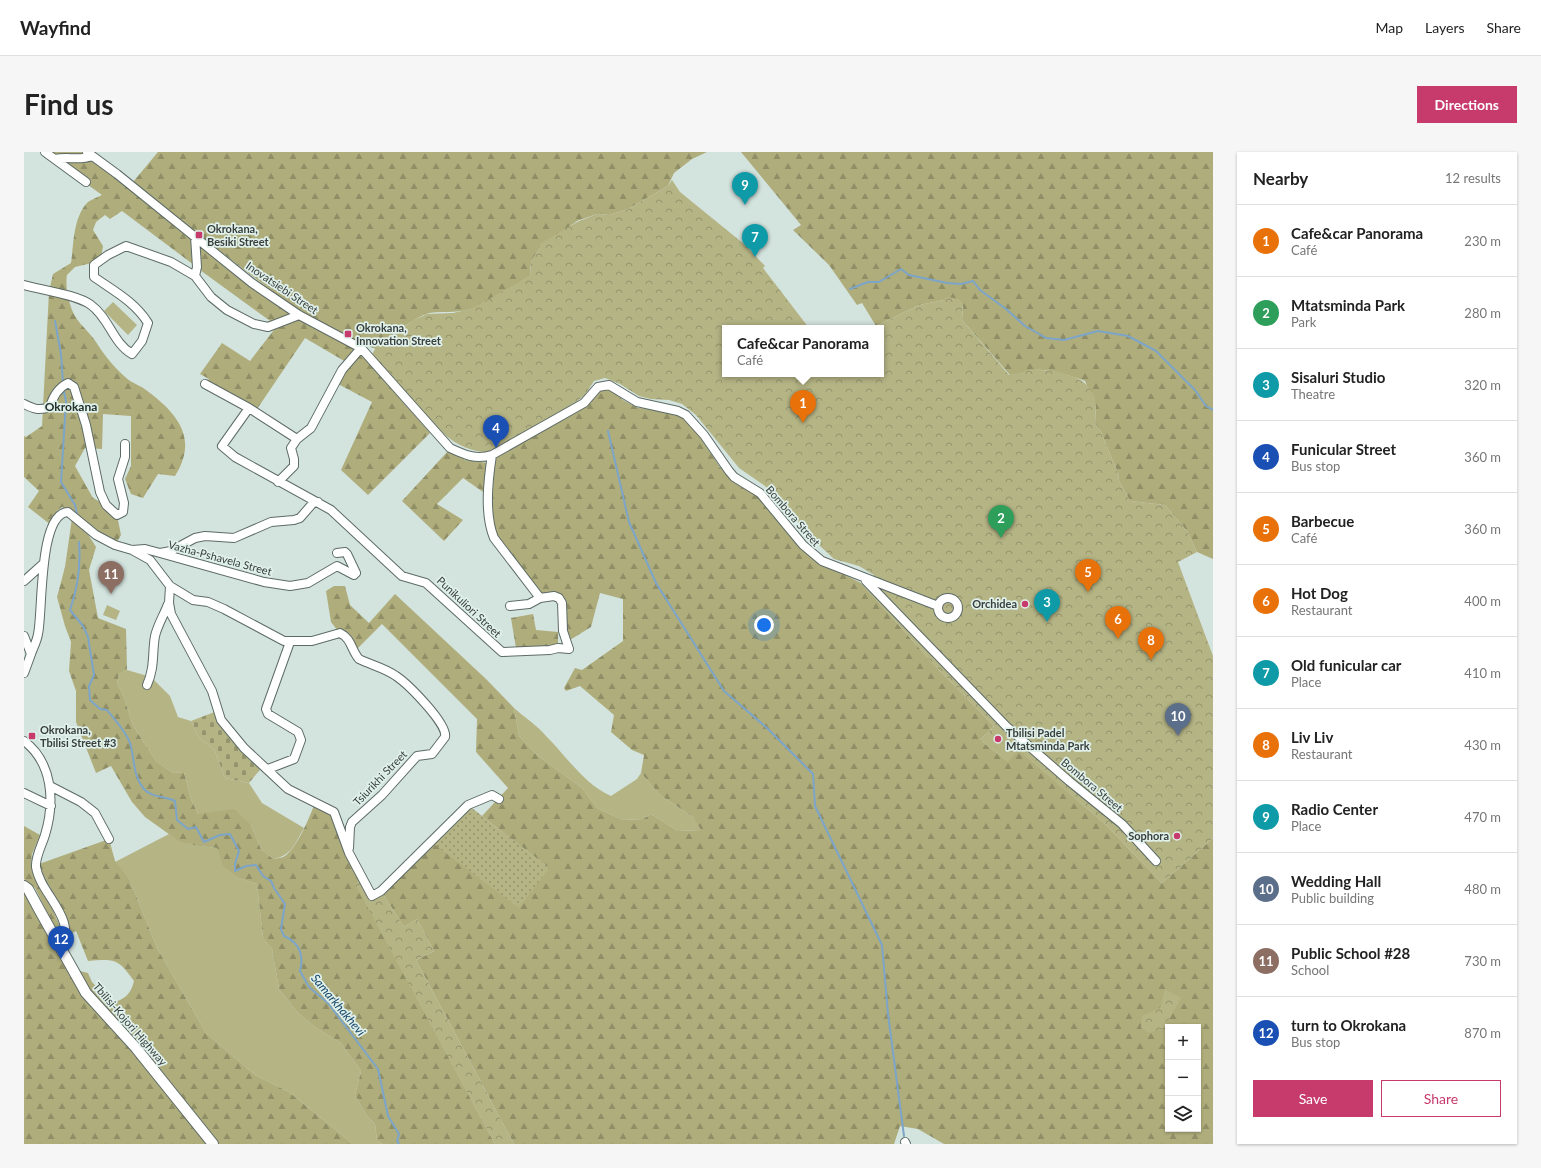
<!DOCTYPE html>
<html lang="en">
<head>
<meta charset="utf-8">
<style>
  :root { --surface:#fff; --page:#f6f6f6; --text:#222; --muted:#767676; --line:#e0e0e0; --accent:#c73a6c }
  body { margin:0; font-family:Lato,sans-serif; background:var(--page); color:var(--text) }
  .controls { position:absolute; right:12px; bottom:12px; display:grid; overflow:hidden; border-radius:0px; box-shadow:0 1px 3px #0004 }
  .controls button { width:36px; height:36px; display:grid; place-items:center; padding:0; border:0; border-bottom:1px solid var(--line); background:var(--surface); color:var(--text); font:20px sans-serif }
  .you { position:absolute; left:740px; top:473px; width:14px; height:14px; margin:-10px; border:3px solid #fff; border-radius:50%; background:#1a73e8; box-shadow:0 0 0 6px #1a73e833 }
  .badge { display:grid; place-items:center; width:26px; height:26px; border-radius:50%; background:var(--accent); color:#fff; font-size:13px; font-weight:700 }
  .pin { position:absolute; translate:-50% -33px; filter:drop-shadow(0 1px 2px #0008) }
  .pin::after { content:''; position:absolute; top:21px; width:14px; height:12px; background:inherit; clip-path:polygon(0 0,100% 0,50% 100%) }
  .popup { position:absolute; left:698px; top:173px; width:162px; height:52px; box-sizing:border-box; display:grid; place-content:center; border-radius:0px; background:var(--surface); filter:drop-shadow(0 1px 3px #0005); font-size:13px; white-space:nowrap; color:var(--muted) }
  .popup b { font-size:15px; color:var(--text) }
  .popup::after { content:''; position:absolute; left:50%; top:100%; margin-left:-8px; border:8px solid transparent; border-top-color:var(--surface) }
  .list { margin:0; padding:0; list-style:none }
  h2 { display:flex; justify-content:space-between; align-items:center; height:52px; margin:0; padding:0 16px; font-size:17px }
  h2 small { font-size:13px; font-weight:400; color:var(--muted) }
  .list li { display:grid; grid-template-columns:26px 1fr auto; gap:12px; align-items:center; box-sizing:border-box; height:72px; padding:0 16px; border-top:1px solid var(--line) }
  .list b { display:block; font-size:15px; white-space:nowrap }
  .list p { margin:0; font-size:13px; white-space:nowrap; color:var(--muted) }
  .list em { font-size:13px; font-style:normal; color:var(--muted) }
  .actions { display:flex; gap:8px; padding:12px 16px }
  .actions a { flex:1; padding:9px 0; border:1px solid var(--accent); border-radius:0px; text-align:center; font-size:14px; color:var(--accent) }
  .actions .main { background:var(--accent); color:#fff }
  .icon { flex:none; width:22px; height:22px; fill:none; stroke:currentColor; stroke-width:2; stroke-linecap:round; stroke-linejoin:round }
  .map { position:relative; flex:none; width:1189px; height:992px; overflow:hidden; border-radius:0px }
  header { display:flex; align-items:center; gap:24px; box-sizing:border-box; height:56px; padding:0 20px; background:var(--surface); border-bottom:1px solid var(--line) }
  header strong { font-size:19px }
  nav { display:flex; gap:22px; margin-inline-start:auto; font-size:14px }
  .intro { display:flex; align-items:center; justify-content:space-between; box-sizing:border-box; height:96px; padding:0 24px }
  h1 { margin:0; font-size:28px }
  .button { padding:10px 18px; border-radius:0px; background:var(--accent); color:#fff; font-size:14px; font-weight:700 }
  main { display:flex; gap:24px; padding:0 24px }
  aside { flex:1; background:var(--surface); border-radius:0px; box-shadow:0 1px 3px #0004 }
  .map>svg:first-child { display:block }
</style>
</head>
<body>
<header>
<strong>Wayfind</strong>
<nav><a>Map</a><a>Layers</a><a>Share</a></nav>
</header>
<div class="intro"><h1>Find us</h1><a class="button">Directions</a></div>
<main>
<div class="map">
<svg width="1189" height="992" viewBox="0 0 1189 992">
  <defs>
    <pattern id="forest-firs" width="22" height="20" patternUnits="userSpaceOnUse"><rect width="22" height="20" fill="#afad7b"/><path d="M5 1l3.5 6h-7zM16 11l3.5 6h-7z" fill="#8f8e66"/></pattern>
    <pattern id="cemetery-stones" width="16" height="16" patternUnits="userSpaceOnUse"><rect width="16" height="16" fill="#b5b485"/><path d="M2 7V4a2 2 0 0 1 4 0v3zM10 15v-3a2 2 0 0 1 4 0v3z" fill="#94946e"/></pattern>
    <pattern id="park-crowns" width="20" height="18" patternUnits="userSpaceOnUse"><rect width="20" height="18" fill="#b5b485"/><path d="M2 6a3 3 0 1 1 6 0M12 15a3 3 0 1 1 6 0" fill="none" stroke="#94946e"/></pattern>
    <pattern id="garden-dots" width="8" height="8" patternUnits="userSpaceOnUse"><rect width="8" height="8" fill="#b5b485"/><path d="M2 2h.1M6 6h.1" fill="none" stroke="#94946e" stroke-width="1.8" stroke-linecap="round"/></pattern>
  </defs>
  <rect width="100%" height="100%" fill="#d3e3de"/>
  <path fill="#b5b485" d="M89,150l24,23 -9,10 -24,-24z
    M83,453l13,6 -4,9 -13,-5z
    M103,518l24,7 19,19 8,21 13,4 8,17 15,11 11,29 24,5 13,20 42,25c-9,15 -12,28 -31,31l-12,-10 -10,-24 -53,-11 -7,-15 -7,-27 -11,1 -17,-12 -23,-35 -9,-29 -7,-14 2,-9z
    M490,556c10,9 23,17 32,28 21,21 38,48 65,60l26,-17 4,-6 19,22 33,22 9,13 -24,1 -27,-17 -8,5 -20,1 -26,-12 -15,-20 -45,-33 -18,-19z
    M145,682c15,11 30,12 48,14l22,30 18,6 6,54 9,11 7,40 18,23 18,15 26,16 20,28 -6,24 12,21 8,8 2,16 5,4h-29l-64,-52 -34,-17 -49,-42 -49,-85 -28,-70 -14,-16z"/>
  <path fill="url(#forest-firs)" fill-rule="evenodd" d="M18,0h40l32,23 79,65 1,25 -72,-54 -12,8 -5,-4 -9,7 -3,8 10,16 -2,12 -5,4 -21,5 -8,8c-2,11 1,24 5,35 5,13 17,21 24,32 8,13 21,29 34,39 5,3 11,5 16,9 31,23 53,48 29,86l-17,-2 -15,24 -12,-4 -6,-15 6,-13v-50l-28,-2 -1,35 -17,-1 -10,18 18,32 13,7 11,10 4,20 -4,7 -24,-14 -22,-17 -9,-4 -5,4 -6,14 -23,-18 11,-16 -15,-14v-41l2,1 16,-11 7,-134 4,-18 18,-11c3,-20 2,-46 17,-61 4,-3 10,-5 14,-7z
    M134,0h549l-15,7 -18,14 -6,13 -40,23 -19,6 -12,-1 -20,7 -37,27 -9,13 -1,15c-17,10 -41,27 -59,33 -15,5 -32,1 -45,5 -9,3 -46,28 -50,35l-22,-8 -53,-28 -105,-80 -63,-51z
    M717,0h472v407l-16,-7 -10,-21 -22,-26 -35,-4 -12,-22 1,-3 -18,-44 -6,-9 1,-16 -11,-26c-13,-5 -37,-13 -51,-11 -8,1 -15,5 -24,5l-48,-55 1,-15 -19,-5 -25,5 -43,21 -14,-23 -5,2 -28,-40 -36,-35 8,-5z
    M174,93l65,51 44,28 49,24 -10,14 -41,-24 -50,74 -50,-28 4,-5 -9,-5 22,-31 28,18 27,-35 -77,-56z
    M335,202l3,1 68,78 -62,62 -27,-25 31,-68 -34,-18 6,-13z
    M583,237l7,2 9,9 15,8 18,1 23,6 10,6 31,46 10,10 27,17 56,65 48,24 77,86 56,57 -14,14 27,21 11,-12 88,76 56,58 51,-45v306h-269l-26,-15 -18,-3 -6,18h-380l-98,-184 18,-9 -17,-32 -13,8 -23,-36 49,-50 119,27 -67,-52 26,-28 -32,-36 1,-33 -95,-95 -28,28 -23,-30 -5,-31 8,-5h11l5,19 19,18 26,-29 91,85 28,29 5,28 18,19 45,33 15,20 26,12 20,-1 8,-5 27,17 23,-1 -8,-13 -33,-22 -19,-22 3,-18 -12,-5 -21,-18 3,-17 -34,-29 -14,5 -2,-3 11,-20 7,2 41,-29v-42l-23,-6 -9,34 -21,13 -4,-12 -3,-31 -22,-2 -46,-60 -3,-9 2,-69 92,-50 14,-16zM1144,875h30v102h-30z
    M424,299l17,9 24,3 -3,31 -23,-16 -26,26 26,16 -19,21 -42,-40z
    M48,366l12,10 12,19 -7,23 9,48 28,11 1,41 -8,4 -2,9 7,14 9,29 23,35 17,12 11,-1 7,27 7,15 36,-5 17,16 10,24 12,10c4,-1 9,-1 12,-3 13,-10 24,-38 30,-53l14,6 33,70 -6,5 139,260h-113l-5,-4 -2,-16 -8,-8 -12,-21 6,-24 -20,-28 -26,-16 -18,-15 -18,-23 -7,-40 -9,-11 -6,-54 -18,-6 -16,-12 -6,-18 -19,-2 -18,-4 -35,-25 -13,-15 -21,-36 -15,7 -20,-51v-31l-7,-20 2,-29 -6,-16 -8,-29 8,-30z
    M509,462l3,16 22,2v11l-9,5h-33l-5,-30z
    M0,674l16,9 -8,19 -1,10 2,9 12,19 16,37 -2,2h-3l-21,-43 -11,-9z
    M85,687l6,22 14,17 28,70 49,85 49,42 34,17 64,52h-134l-47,-59 -84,-97 -12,-18 12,3 4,9 19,20c13,-1 20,-8 23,-21 -16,-23 -20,-22 -46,-20l-12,-30 -7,4 -9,-29 -17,-32 -4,-10z
    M0,738l86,131 100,123h-186z"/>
  <path fill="url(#cemetery-stones)" d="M193,559l46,55 -14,17 -24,-5 -11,-29 -15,-11 -8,-17z"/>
  <path fill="url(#park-crowns)" d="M648,28l8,12 64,52 21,22 -2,2 46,60h-84v46h156v-46h-9l47,-23 25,-5 3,-3 12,2 4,5 -1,16 47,55c10,0 18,-6 27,-5 21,0 54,6 59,29 2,7 0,16 0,24l6,9 18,44 -1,3 12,22 35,4 22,26 10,21 -19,10 35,94v182l-51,45 -56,-58 -88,-75 -10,12 -28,-22 14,-14 -56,-57 -69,-77 5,-17 -15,-9 -25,-7 -15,-14 -54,-59 -26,-18 -43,-53 -14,-11 -13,-4 -18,-1 -12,-3 -19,-12 -15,-6 -11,3 -9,14 -9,7c-17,10 -71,49 -89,50 -15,0 -30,-7 -42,-17l-74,-79 6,-10 37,-26 13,-6 26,-1 18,-4 59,-33 1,-15 9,-13v-4l37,-22 20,-8 12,1 19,-6 40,-23z
    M338,727l10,17 9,-5 23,36 13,-8 17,32 -18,9 98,184h-19l-140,-260z
    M1141,837l16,9 -17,30 -15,5 -8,-5 1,-12 18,-8z"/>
  <path fill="url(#garden-dots)" d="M444,653l81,63 -30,40 -89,-67z"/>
  <path fill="#7ca5c9" d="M1082.5 470a4.5 4.5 0 1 1 9 0a4.5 4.5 0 1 1-9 0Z"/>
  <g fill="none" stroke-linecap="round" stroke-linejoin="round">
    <path stroke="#7ca5c9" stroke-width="2" d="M826,137l18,-7h11l22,-13 8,6 38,8 14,1 12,-3 7,9 26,19 19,17 21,12 18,2 34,-9 30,5 28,15 39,39 11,16 7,4
      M31,169l6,33 2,30
      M39,236l3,13 -5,81 14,23 2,9
      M584,279l21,91 27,61 68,108 43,37 46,46 2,32 67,139 6,69 16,122
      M55,390c2,25 -1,45 -9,68l13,16 5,11 6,38 -5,11 1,14 10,9 7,1c7,9 19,21 23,33 5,15 2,32 14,46 8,9 21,7 31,12l2,19 11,9 8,-2 8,15 16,-7 10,-1 9,17 -4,13v7l11,-5 10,-1 7,11 8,5 3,7 11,16 -4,25 3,7c16,7 20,19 16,35l9,16 19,16 50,66 10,47 11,18 -2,7 2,3"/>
    <defs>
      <path id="minor" d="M21,0l41,30
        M63,0l30,22 135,109 47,32 62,33 89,100c15,7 26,12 42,7l92,-52 14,-16 11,-2 28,17 41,9 8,4 18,20 25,36 5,6 26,16 43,52 19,16 116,45
        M31,7c13,-3 24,2 37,-3
        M171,124l16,21 16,13 27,14 14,3 31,-12
        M0,133c18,5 54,10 67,20 18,13 22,38 41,49l10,-13 6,-18c-13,-21 -34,-32 -54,-46v-12l14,-10 18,-9 45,16 24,14 2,-9 -2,-31
        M181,232l44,24 48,31
        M0,252c10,5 15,7 26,3 3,-11 8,-19 18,-24l6,4 12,38 14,67 6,13 11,10 6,-3 1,-9 -6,-24 7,-22v-13
        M225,256l-27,38 13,11 96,53 71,66 24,7 76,69 48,-2 8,-2 11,1
        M468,303c-4,25 -8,59 2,83l46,60
        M254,330l16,-16v-7l-3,-11 6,-9 14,-11 31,-58 19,-22
        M108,398l18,10 20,26 -1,17 2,11 41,77 9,29 23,28 44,41 46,23 15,41 23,43 9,-5 87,-86 24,-10 7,4
        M136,401l104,29 26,4 18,-3 29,-17 17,9 2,-2 -9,-19 -2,-2 -8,1
        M0,429l19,-17
        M842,429l140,145 63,55 53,43 34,37
        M146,434l23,14 15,2 16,7 60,32h28l28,-8c12,6 11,17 19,26 12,6 26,9 37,17 12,8 52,48 49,61l-13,17 -15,2 -35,39 -30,27 -2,5 -1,21
        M914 456a10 10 0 1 1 20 0a10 10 0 1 1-20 0Z
        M486,454l19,-2 11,-6 14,-2 5,2 3,5 1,28 6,18
        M0,484l7,18 -7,19
        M7,502c2,-6 6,-13 7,-20 5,-21 0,-121 30,-122l28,23 19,10 17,5 13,-1 15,4 11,-2 24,-13 10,-2 29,2 37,-16 23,-2 6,-2 13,-15 5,-1
        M123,533c8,-18 5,-32 8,-49 3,-12 9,-21 13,-32
        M0,589c29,22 31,61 21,94 -3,10 -10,22 -9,32 5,29 42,50 25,84
        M244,617l26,-10 7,-19 -3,-8 -30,-18 -2,-5 24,-67
        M26,634l31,16 14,11 14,26
        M0,641l27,13
        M881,990l1,2"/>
      <path id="major" d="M0,734l4,3 12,22 46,82 50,55 77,96"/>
    </defs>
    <use href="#minor" stroke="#5d6b67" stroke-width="10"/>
    <use href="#major" stroke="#5d6b67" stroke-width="12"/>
    <use href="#minor" stroke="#fff" stroke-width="8"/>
    <use href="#major" stroke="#fff" stroke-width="10"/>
  </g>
  <g fill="#c73a6c" stroke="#e0f0eb" stroke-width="1.5">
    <rect x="171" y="79" width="8" height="8" rx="2"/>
    <rect x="320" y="178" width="8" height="8" rx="2"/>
    <circle cx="1001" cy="452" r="4"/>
    <rect x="4" y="580" width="8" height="8" rx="2"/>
    <circle cx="974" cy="587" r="4"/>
    <circle cx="1153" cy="684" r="4"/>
  </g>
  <g text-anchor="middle" stroke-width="3.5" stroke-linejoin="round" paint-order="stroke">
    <g font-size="11" font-weight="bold" fill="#383f3d" stroke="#e0f0eb" text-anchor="start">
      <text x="183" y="81">Okrokana,<tspan x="183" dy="13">Besiki Street</tspan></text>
      <text x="332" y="180">Okrokana,<tspan x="332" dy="13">Innovation Street</tspan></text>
      <text x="993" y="456" text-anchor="end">Orchidea</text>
      <text x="16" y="582">Okrokana,<tspan x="16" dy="13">Tbilisi Street #3</tspan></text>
      <text x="982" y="585">Tbilisi Padel<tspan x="982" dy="13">Mtatsminda Park</tspan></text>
      <text x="1145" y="688" text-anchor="end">Sophora</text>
    </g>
    <g font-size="11" fill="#383f3d" stroke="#e0f0eb">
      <text transform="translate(258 136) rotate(34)" y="4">Inovatsiebi Street</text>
      <text transform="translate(769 364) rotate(49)" y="4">Bombora Street</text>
      <text transform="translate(196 406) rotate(15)" y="4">Vazha-Pshavela Street</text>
      <text transform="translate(445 455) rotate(43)" y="4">Punikuliori Street</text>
      <text transform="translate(356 626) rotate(-46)" y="4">Tsiurikhi Street</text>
      <text transform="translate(1068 633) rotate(40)" y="4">Bombora Street</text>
      <text transform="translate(106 872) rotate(49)" y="4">Tbilisi-Kojori Highway</text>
    </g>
    <g font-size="12" font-weight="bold" fill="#23302c" stroke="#e0f0eb">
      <text x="47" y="259">Okrokana</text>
    </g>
    <g font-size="12" font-style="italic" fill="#154568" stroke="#e0f0eb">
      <text transform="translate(314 853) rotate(50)" y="4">Samarkhakhevi</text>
    </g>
  </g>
</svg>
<div class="controls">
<button>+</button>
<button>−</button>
<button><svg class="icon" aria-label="layers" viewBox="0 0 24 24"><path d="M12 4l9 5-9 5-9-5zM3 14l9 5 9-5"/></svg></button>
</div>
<div class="you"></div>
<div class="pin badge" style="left:779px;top:271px;background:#e8710a">1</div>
<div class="popup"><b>Cafe&amp;car Panorama</b>Café</div>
<div class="pin badge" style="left:977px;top:386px;background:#2e9e5b">2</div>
<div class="pin badge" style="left:1023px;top:470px;background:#0f9aa8">3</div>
<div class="pin badge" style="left:472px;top:296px;background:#1a4fb4">4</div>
<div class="pin badge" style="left:1064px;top:440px;background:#e8710a">5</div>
<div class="pin badge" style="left:1094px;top:487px;background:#e8710a">6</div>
<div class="pin badge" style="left:731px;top:105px;background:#0f9aa8">7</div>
<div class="pin badge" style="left:1127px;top:508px;background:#e8710a">8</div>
<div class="pin badge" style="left:721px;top:53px;background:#0f9aa8">9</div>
<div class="pin badge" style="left:1154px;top:584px;background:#5c6f8a">10</div>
<div class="pin badge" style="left:87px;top:442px;background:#8d6e63">11</div>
<div class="pin badge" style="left:37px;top:807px;background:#1a4fb4">12</div>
</div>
<aside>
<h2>Nearby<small>12 results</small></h2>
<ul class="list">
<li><span class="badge" style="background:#e8710a">1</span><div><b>Cafe&amp;car Panorama</b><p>Café</p></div><em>230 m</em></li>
<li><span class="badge" style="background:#2e9e5b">2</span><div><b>Mtatsminda Park</b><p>Park</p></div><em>280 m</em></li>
<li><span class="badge" style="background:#0f9aa8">3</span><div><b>Sisaluri Studio</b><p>Theatre</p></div><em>320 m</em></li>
<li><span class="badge" style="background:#1a4fb4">4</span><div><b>Funicular Street</b><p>Bus stop</p></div><em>360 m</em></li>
<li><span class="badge" style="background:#e8710a">5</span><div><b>Barbecue</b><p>Café</p></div><em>360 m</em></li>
<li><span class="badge" style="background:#e8710a">6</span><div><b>Hot Dog</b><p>Restaurant</p></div><em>400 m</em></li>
<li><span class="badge" style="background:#0f9aa8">7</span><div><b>Old funicular car</b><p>Place</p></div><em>410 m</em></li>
<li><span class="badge" style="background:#e8710a">8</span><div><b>Liv Liv</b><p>Restaurant</p></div><em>430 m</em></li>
<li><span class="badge" style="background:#0f9aa8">9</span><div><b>Radio Center</b><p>Place</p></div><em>470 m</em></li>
<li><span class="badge" style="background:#5c6f8a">10</span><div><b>Wedding Hall</b><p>Public building</p></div><em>480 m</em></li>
<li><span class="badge" style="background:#8d6e63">11</span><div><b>Public School #28</b><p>School</p></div><em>730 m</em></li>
<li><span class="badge" style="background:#1a4fb4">12</span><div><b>turn to Okrokana</b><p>Bus stop</p></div><em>870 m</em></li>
</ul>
<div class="actions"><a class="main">Save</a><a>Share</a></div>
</aside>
</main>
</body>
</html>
